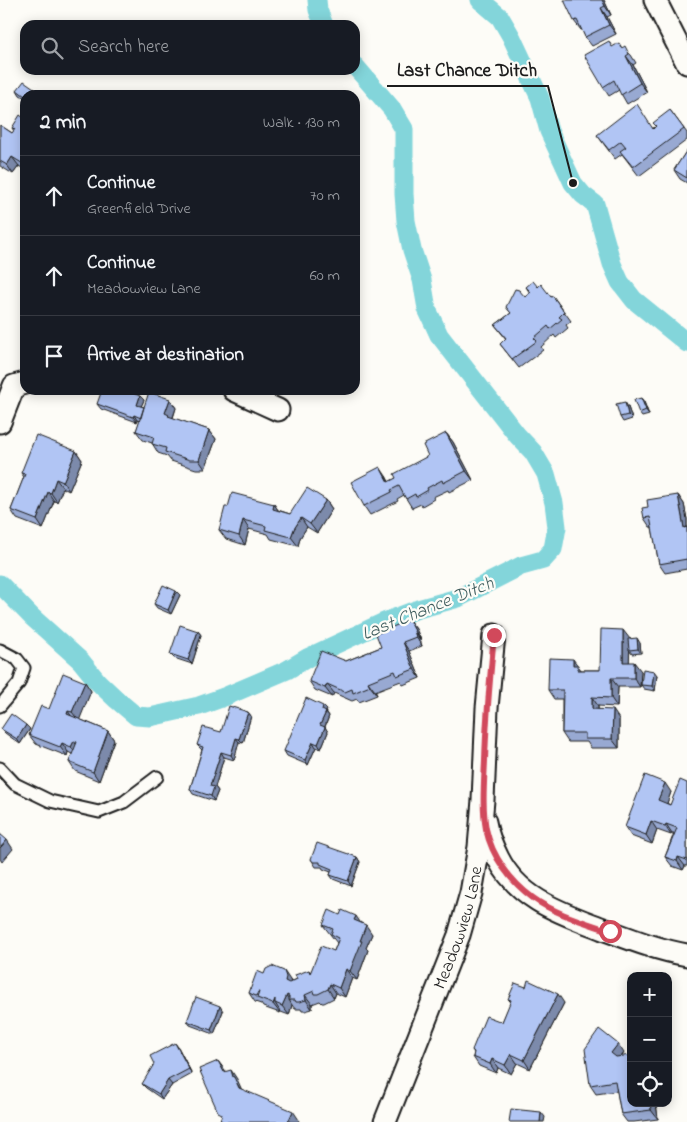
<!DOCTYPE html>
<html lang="en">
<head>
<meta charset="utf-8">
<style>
  :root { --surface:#171b24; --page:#20242c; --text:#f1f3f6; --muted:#9ea1a6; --line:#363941 }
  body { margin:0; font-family:"Indie Flower",sans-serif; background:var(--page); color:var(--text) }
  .controls { position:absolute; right:15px; bottom:15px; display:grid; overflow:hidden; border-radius:10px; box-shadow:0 2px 12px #0003 }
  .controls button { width:45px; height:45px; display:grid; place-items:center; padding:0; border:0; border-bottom:1px solid var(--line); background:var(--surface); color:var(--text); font:25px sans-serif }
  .stop { position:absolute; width:15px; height:15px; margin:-11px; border:4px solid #d1495b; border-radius:50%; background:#fff }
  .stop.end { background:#d1495b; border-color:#fff; box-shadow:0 1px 5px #0008 }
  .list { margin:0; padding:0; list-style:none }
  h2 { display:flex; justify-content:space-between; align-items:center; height:65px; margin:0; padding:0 20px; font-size:21px }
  h2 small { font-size:16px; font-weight:400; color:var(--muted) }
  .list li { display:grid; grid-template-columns:32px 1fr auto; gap:15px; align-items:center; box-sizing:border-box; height:80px; padding:0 20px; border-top:1px solid var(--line) }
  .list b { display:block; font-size:19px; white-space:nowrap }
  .list p { margin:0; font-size:16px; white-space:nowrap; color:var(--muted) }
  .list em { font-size:16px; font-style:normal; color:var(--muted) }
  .icon { flex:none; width:28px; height:28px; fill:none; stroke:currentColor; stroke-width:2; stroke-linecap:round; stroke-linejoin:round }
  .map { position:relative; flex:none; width:687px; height:1122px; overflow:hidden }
  .search { position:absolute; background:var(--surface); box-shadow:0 2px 12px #0003; left:20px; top:20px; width:340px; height:55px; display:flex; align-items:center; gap:12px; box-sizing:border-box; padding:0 18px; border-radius:15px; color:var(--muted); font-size:19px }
  .panel { position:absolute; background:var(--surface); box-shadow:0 2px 12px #0003; left:20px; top:90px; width:340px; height:305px; border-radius:15px }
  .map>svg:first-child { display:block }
</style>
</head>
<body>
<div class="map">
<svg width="687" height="1122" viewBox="0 0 687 1122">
  <rect width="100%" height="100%" fill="#fdfcf7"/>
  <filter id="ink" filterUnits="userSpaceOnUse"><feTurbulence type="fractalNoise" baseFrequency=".02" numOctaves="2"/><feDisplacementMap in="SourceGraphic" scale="10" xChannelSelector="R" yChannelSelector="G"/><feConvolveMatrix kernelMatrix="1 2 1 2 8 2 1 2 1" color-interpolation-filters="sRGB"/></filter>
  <g filter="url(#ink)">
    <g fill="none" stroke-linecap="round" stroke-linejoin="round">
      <path stroke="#83d5da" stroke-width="19" d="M317,0l1,10 6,15
        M480,0l20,17 11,19 29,62 9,33 24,52 10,12 12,9 17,60 8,18 14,18 53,43
        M0,584l32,33 49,44 17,21 19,18 19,16 14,1 49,-11 25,-9 63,-27 22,-13 75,-35 34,-13 40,-11 63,-32 22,-6 10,-11 4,-22 -3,-24 -8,-29 -13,-22 -16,-17 -78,-100 -12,-26 -5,-29 -10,-30 -6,-29 -2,-27v-65l-12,-20 -37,-43"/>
      <defs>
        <path id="lane" d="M0,650l17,9 7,9 -5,15 -19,23
          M0,768l15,16 35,17 49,11 25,-10 33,-25"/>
        <g id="street">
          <path d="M655,0l32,63"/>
          <path d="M234,390l44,20"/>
          <path d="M0,422l14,-36 11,-3"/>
          <path d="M485,822c2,13 7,24 13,36 21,42 64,55 105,71 27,10 55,21 84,26"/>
          <path id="s1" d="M385,1122l74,-187 12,-42 8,-46 4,-47 4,-92 7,-73"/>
        </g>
      </defs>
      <use href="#lane" stroke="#1c1c1c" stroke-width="15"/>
      <use href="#street" stroke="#1c1c1c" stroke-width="25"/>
      <use href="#lane" stroke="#fdfcf7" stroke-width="11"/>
      <use href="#street" stroke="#fdfcf7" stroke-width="21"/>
    </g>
    <path fill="#98a9d2" stroke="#1c1c1c" d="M604,0l7,15 -4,2 9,17 -24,12 -7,-9 -3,-8 -1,1 -7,-9z
      M613,47l10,1 8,7 5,8 -3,2 14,27 -20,12 -8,-14 -10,6 -6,-9z
      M34,88l3,5 -12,2v3l-5,-3 -3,-5z
      M670,110l17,23v7l-48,36 -17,-22 -7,5 -18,-24 56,-7 3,-1z
      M25,119v51l-6,-4 -6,8 -13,-8v-41l12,8 2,-2 -2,-3z
      M687,150v33l-7,-4 -6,-9z
      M526,287h12l13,10 2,-1 18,25 -5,4 2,3 -12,10 -2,-3 -13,12 2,3 -24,18 -19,-24 6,-5 -11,-14 16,-12 -5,-6 19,-10 5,-4z
      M140,396l4,4 -3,6 3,1 26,-8 6,9 -3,10 36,12 7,9 -11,30h-9l-25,-8 -4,-5 -9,-3 -6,-10 -9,-3 -7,-9 4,-10 -3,-1v2l-36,-13 -4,-5z
      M641,398l3,4 5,13 -7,2 -3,-4z
      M628,407l4,12 -9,3 -3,-5z
      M446,433l7,9 20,38 -24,12 -1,-2 -15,7 1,2 -12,7 -1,-2 -9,4 -8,-13 -7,4 1,2 -28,14 -6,-9 22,-30 3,6 7,-4 32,-22z
      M76,451l6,9 -13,31 -6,-3 -6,14 -3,-1 -11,28 -26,-10 -6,-9 13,-33 -3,-4z
      M678,495l6,9 3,15v50l-22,4 -6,-9 -7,-37h-2l-6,-9 4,-11z
      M326,500l6,9 -15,24 -10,-6 -7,11 -2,8 -27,-7 -3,-5 -19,-5 -4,16 -19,-6 -7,-9 9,-23 46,-3 4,6 12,4z
      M180,595l-9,19 -14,-6 -3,-4z
      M409,620l7,9 5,11h-1l2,6 -13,5 11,27 -17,7 -2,-4 -26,10 2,4 -18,7 -2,-3 -5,2 -18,-8 -2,4 -17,-7 -6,-9 37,-20 35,-14z
      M198,631l3,4 -9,29 -18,-6 -4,-4z
      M630,639l10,4 1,10 -9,1 -3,-4v12l12,9 -1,16h-22l-1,20 -19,-1v3l21,10v29h-28l-4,-6h-19l-6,-9v-34h-8l-6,-9 29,-25 4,5h19z
      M657,675l-2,16 -11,-2 -3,-4z
      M85,682l6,9 -12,28 29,12 6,9 -15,41 -24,-10 -6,-9 3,-8 -4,-2 -1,4 -31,-12 -7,-9 20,-26z
      M323,706l4,4 -1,1 3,5 -4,11 3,5 -7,17 -5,-2 -8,18 -21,-9 -3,-5z
      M248,712l3,4 -8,27 -4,-1 -5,18 -10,-3 -9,30 3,4 -4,10 -21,-7 -3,-5 12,-39 -5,-5 24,-13z
      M26,725l4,4 -10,15 -15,-11 -4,-4z
      M687,783v83h-2l-2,4 -11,-4 -7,-9 9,-24h-2l-1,2 -14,-5 -5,14 -21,-8 -6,-9 46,-35 -4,11 3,2z
      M357,857l3,5 -9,24 -18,-7 -3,-4 1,-3 -8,-3 -1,-2h-6l-5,-8z
      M361,923l11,11 -6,14 2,2 -11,30 -5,-2 -7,19 -9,-4 -2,5 -10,5h-2l-2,-2 -8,3v5l-7,2h-3l-1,-2h-6l-3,-4 -3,10 -8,-3 -1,-1v2l-17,-6 -2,-3 -6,-2 -6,-9 15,-19 26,6 1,2 6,-3 12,-9 1,2 24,-21 3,-8 -14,-18z
      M508,999l56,4 -34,66 -13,-6 -6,11 -13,-6 -2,5 -17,-7 -6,-9 1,-4 -2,-3 30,-28 9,-20z
      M223,1011l-9,23 -24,-9 -3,-4z
      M178,1047l14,27 -20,11 -10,14 -16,-11 -4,-4z
      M624,1053l-2,3 9,47h25l2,16 -24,3h-7l-6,-8 -4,-23 -21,3 -6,-9z"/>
    <path fill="#7c8aab" stroke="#1c1c1c" d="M602,0h2l7,15 -6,-9z
      M601,8l6,9 9,17 -7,-9z
      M626,56l7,9 14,27 -7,-9z
      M34,88l3,5 -2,2h-6z
      M12,157l7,9 -6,8 -6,-9z
      M140,396l4,4 -4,9 -3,-4z
      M641,398l3,4 5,13 -3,-5z
      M170,399l6,9 -4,12 -7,-7z
      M625,402l3,5 4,12 -4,-4z
      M134,415l3,5v2l-4,-5z
      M209,430l7,9 -11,30 -6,-9z
      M446,433l7,9 20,38 -7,-9z
      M76,451l6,9 -13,31 -6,-9z
      M380,467l6,9 7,13 -5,-7z
      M56,479l7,9 -6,14 -6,-9z
      M48,492l6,9 -11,28 -6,-9z
      M678,495l6,9 3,15v13l-3,-4z
      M326,500l6,9 -15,24 -7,-9z
      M274,504l6,9 -7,-4z
      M301,518l6,9 -7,11 -2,8 -7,-9 3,-8z
      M243,520l6,9 -4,16 -6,-9z
      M176,591l4,4 -9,19 -3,-4z
      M409,620l7,9 5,11 -6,-9z
      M623,630l7,9 -1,32 -6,-9z
      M198,631l3,4 -9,29 -4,-4z
      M414,631l6,9 2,6 -6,-9z
      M637,638l3,5 1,10 -3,-4z
      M403,642l6,9 11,27 -6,-9z
      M573,659l11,15v4l-11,-13z
      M634,662l7,9 -1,16 -6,-9z
      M654,671l3,4 -2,16 -3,-5z
      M611,678l7,9 -1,20 -6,-9z
      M85,682l6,9 -12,30 -7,-9z
      M368,682l7,9 2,4 -7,-9z
      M327,684l7,9 -2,4 -7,-9z
      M592,697l6,9v12l-6,-9z
      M323,706l4,4 -2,4 -3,-4z
      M613,710l6,9v29l-7,-9z
      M68,711l6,9 -7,-6z
      M248,712l3,4 -8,27 -4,-4z
      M326,712l3,4 -5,13 -4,-4z
      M26,725l4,4 -10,15 -3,-5z
      M325,727l3,5 -7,17 -3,-5z
      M108,731l6,9 -15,41 -6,-9z
      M236,738l3,4 -5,18 -3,-5z
      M74,741l6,9 -2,6 -7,-9z
      M313,742l3,5 -8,18 -3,-5z
      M62,743l6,9 -1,4 -7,-9z
      M221,752l3,5 -9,30 3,4 -4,10 -3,-5 -1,-10z
      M665,783l6,9 -6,17 -7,-9z
      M651,821l6,9 -5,14 -6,-9z
      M666,824l6,9 -1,2 -6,-9z
      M7,840l6,9 -11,13 -2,-3v-11z
      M357,857l3,5 -9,24 -3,-5z
      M678,857l7,9 -2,4 -6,-9z
      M356,916l6,9 -8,-5z
      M366,925l6,9 -6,14 2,2 -11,30 -7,-9 10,-30z
      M346,969l6,9 -7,19 -6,-9z
      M284,971l6,9 2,6 -7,-5z
      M330,984l6,9 -2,5 -6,-9z
      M558,994l6,9 -34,66 -6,-9z
      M287,995l4,5h-2l3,5 -3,10 -7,-9z
      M305,995l7,9v5l-6,-9z
      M275,999v4l5,8v2l-7,-9z
      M220,1006l3,5 -9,23 -3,-4z
      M175,1043l3,4 14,27 -3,-5z
      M618,1044l6,9 -7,9 -6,-9z
      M511,1054l6,9 -6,11 -6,-9z
      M492,1059l6,9 -2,5 -6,-9z
      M218,1061l7,9 5,11 -6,-9z
      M231,1070l6,9 8,18 -12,-20z
      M168,1080l4,5 -10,14 -3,-5z
      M650,1103h6l2,16 -7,-9z
      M293,1111l6,9 -1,2h-10z
      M541,1112l4,5 -1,5h-4z"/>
    <path fill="#b1c5f4" stroke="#1c1c1c" d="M564,0h38l3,6 -4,2 8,17 -24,12 -8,-17 -3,1z
      M609,41l3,6 7,-4 3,5 3,-2 4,8 -3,2 14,27 -19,12 -7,-15 -11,7 -19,-32z
      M24,81l10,7 -5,7 -4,1 -8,-6z
      M637,104l16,25 3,-3 -3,-3 17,-13 14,19 -51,38 -13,-16 6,-4 -5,-6 -12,9 -12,-15z
      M20,115l5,4v46l-13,-8 -5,8 -7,-4v-36l12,8 3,-4 -3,-1z
      M687,150v28l-13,-8z
      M533,281l5,6 3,-3 10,13 2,-1 11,16 -5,5 3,2 -12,10 -2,-3 -14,12 3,3 -25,18 -12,-15 6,-6 -11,-13 16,-12 -5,-6 9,-18 4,1 6,7 6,-5 -5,-5z
      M102,390h23l15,6 -3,9 7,2 -3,11 -7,-3 -1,2 -36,-13z
      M149,392l21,7 -5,14 4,2 -1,1 41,14 -10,30h-9l-25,-8 1,-4 -14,-4 2,-7 -18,-6z
      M641,398l5,12 -7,3 -5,-13z
      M625,402l3,13 -8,2 -4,-13z
      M446,433l20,38 -23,12 -1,-3 -15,8 1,2 -12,7 -1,-3 -9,5 -7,-13 -8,4 1,2 -28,14 -13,-24 29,-15 8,15 8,-4 -2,-4 34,-18 -5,-11z
      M36,435l40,16 -13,31 -7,-3 -5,14 -3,-1 -11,28 -26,-10 14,-36 -4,-1z
      M307,488l19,12 -16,24 -9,-6 -7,11 -3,8 -26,-7 1,-4 -23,-6 -4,16 -20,-6 6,-23h3l4,-14 42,11 -1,5 17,5z
      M678,495l6,33 3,-1v32l-28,5 -9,-47 -6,1 -2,-10 6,-1 -1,-7z
      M163,585l13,6 -8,19 -14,-6z
      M409,620l6,11h-1l2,6 -13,5 11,27 -17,7 -2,-5 -27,11 2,4 -17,7 -1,-4 -7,3 -18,-8 -2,4 -16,-7 12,-30 25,10 35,-14 -5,-13z
      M180,625l18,6 -10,29 -18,-6z
      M601,629l22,1v32h11v16h-23v20l-19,-1v12l21,1 -1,29h-27v-6h-23l1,-43h-15l1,-32 24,1v6h5v5h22z
      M637,638l1,11 -9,1 -1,-11z
      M643,669l11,2 -2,15 -11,-1z
      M63,673l22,9 -13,30 -4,-1 -1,3 41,17 -15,41 -24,-10 8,-20 -3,-1 -3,6 -9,-4 -2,4 -31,-12 12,-29 8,3z
      M306,698l17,8 -1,4 4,2 -6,13 5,2 -7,17 -5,-2 -8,18 -21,-9z
      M229,706l19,6 -9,27 -3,-1 -5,17 -10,-3 -11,34 4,1 -3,9 -21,-7 13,-42 -6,-2 6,-18 18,5z
      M11,714l15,11 -9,14 -16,-10z
      M645,775l20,8 -7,17 12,5 10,-25 7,3v77l-9,-3 -1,4 -12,-4 12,-29 -11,-4 -1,2 -14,-5 -5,14 -21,-8z
      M0,834l7,6 -7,8z
      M317,843l40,14 -9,24 -18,-6 2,-6 -12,-5v-2h-7l-2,-3z
      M329,910l11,5 2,-5 14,6 -2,4 12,5 -6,16h2l-12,30 -4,-2 -7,19 -9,-4 -2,5 -10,5h-3l-1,-3 -9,4 1,5 -7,2h-3l-1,-2h-6v-4l-2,-1 -5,11 -7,-3v-4l-2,5 -16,-6 2,-6h-1l-2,4 -7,-3 8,-22 7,3 2,-5 6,-3 12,5 2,6 -1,4 4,2 8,-4 -2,-4 14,-5 1,3 1,-2 10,-25 13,5 5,-13 -8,-4 2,-5 -10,-4z
      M528,980l30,14 -34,66 -13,-6 -6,11 -13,-6 -2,5 -17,-7 1,-5 -2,-2 14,-34 16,6 9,-22 -3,-1 7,-16 11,4z
      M196,997l24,9 -9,24 -24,-9z
      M599,1029l19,15 -7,9 5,4 15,-2v48h19l1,7 -30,4 -6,-33 -25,4 -5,-36z
      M175,1043l14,26 -21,11 -9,14 -17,-10 12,-20 -4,-8z
      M218,1061l6,11 7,-2 2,7h1l5,11 54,23 -5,11h-64l-4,-2 2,-6 -4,-2 -19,-43z
      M511,1109l30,3 -1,10h-31z"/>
  </g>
  <g fill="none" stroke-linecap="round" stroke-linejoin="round" filter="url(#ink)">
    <path stroke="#d1495b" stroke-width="6" d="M494,635c-4,42 -8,84 -9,126 -1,23 -3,46 1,68 6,28 25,53 47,69 22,16 51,24 77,33"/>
  </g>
  <g text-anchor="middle" stroke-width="4.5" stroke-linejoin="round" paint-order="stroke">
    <g font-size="18" fill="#1c1c1c" stroke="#fdfcf7">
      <text dy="6" stroke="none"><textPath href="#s1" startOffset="208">Meadowview Lane</textPath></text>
    </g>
    <g font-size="19" font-style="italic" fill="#405d5e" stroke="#fdfcf7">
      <text transform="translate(427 607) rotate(-22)" y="7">Last Chance Ditch</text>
    </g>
  </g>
  <path fill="none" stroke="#1c1c1c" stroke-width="2" d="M573 183L548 86H387"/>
  <circle fill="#1c1c1c" stroke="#fdfcf7" stroke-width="2" cx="573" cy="183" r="5"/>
  <g font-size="19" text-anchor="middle" font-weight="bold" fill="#1c1c1c" stroke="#fdfcf7" stroke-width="4.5" stroke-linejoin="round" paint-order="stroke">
    <text x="467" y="76">Last Chance Ditch</text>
  </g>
</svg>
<div class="controls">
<button>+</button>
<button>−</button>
<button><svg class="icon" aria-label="locate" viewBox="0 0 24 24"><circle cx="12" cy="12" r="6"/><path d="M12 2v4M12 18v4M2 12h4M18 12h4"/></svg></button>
</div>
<div class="stop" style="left:610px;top:931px"></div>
<div class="stop end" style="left:494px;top:635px"></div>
<div class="search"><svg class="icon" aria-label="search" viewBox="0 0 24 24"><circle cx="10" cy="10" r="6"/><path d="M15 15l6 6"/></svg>Search here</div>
<section class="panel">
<h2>2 min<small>Walk · 130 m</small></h2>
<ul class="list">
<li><svg class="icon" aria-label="ahead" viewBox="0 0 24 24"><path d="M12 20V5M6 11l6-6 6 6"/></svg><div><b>Continue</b><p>Greenfield Drive</p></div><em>70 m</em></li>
<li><svg class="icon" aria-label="ahead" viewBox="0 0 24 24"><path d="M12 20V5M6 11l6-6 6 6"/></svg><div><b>Continue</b><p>Meadowview Lane</p></div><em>60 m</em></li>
<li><svg class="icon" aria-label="arrive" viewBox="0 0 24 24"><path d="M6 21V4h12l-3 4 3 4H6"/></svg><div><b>Arrive at destination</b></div></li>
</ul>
</section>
</div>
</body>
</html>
